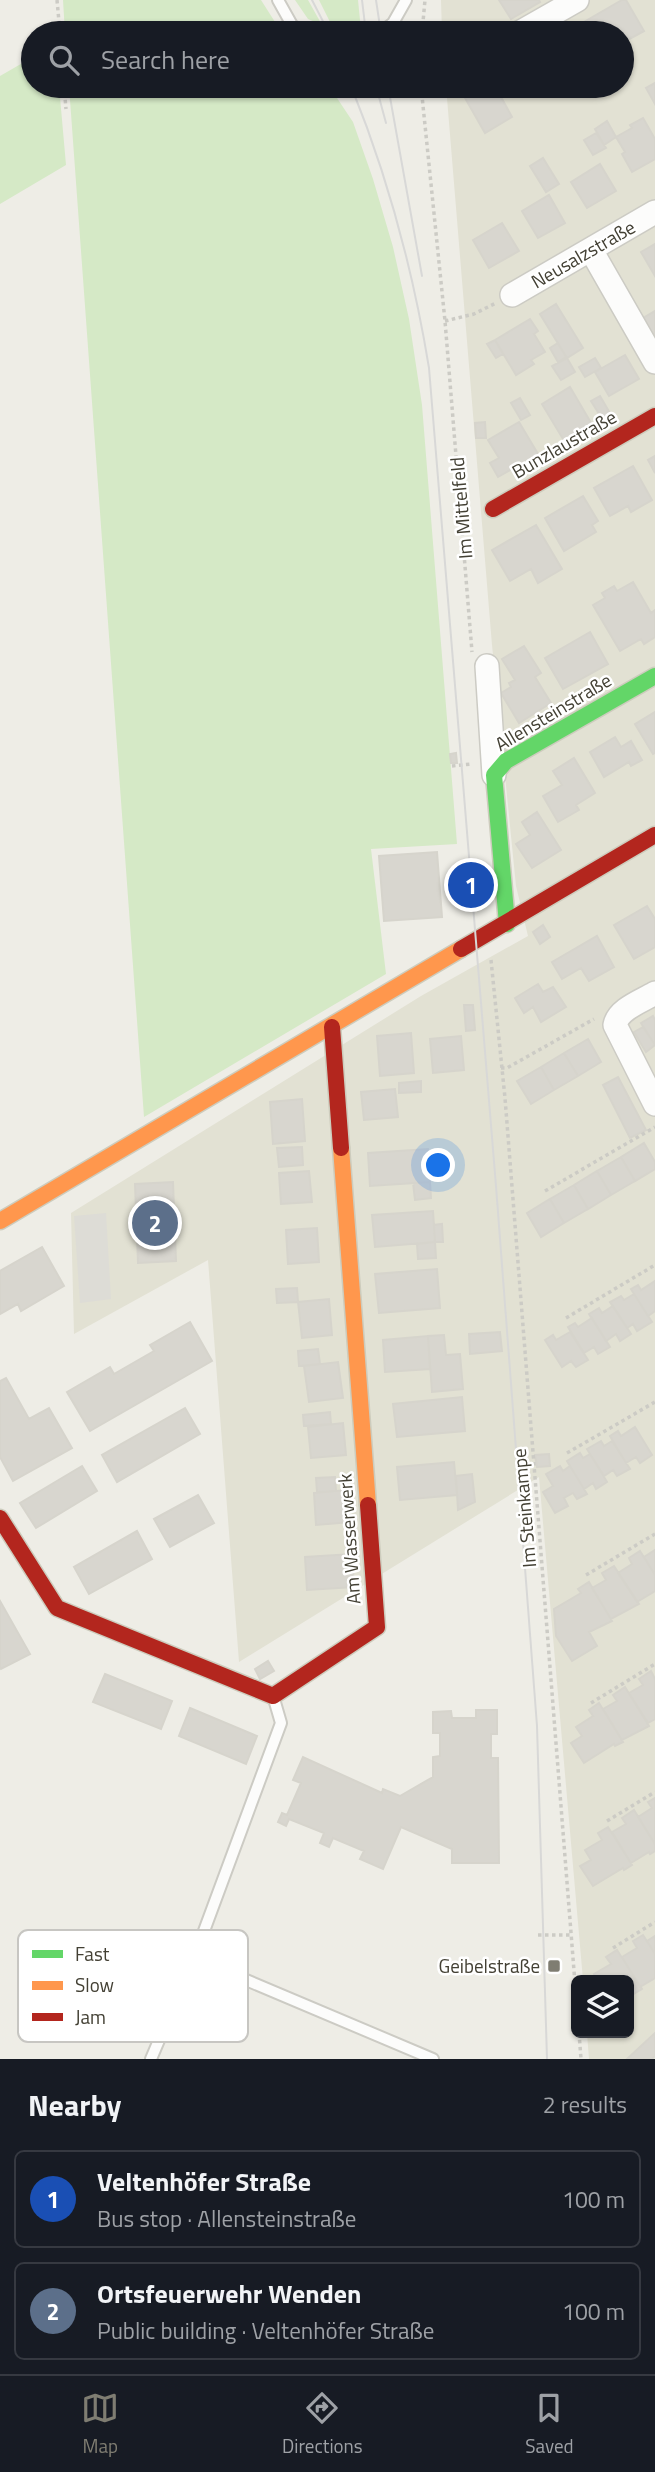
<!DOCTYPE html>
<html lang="en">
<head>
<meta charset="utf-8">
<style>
  :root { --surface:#171b24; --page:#20242c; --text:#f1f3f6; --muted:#9ea1a6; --line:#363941; --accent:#7f7d72 }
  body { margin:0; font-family:"Titillium Web",sans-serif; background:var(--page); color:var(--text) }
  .controls { position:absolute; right:21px; bottom:21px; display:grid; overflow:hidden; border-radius:10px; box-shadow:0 2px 5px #0004 }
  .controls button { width:63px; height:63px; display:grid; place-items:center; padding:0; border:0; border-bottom:2px solid var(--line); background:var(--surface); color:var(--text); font:35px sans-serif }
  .you { position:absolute; left:439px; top:1166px; width:24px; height:24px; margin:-18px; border:5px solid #fff; border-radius:50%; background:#1a73e8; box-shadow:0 0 0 10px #1a73e833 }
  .badge { display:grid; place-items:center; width:46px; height:46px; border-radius:50%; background:var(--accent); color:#fff; font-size:23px; font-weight:700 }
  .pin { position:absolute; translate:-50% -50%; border:4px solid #fff; box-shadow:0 2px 7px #0006 }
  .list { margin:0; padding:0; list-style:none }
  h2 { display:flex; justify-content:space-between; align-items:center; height:91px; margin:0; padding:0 28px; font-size:30px }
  h2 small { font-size:23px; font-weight:400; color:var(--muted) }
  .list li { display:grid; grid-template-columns:46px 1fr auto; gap:21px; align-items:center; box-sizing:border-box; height:98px; margin:0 14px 14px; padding:0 14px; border:2px solid var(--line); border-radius:10px }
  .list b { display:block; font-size:26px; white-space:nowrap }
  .list p { margin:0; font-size:23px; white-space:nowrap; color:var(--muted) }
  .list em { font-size:23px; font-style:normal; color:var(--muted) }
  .icon { flex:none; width:38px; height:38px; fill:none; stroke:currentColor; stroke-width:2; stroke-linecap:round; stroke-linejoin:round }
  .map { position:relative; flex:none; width:655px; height:2059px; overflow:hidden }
  .search { position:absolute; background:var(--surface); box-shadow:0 2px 5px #0004; left:21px; right:21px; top:21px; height:77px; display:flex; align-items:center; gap:18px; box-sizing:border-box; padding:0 24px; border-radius:38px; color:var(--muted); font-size:26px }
  .sheet { height:315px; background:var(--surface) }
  nav { display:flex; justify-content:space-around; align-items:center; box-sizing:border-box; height:98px; border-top:2px solid var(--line); background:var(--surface); font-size:19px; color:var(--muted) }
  nav a { display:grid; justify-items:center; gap:4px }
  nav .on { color:var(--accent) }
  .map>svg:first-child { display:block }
</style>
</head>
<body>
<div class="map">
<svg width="655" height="2059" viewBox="0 0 655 2059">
  <rect width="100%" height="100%" fill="#eeede6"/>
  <path fill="#e2e1d3" d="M441,0h214v2059h-66l-2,-26h42v-53h-46l-44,-503 -300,185 -31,-402 -134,74 -3,-121 350,-217 107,-60 -12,-50 -24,-241 -46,-559h176v-53h-180z"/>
  <path fill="#d5e9c6" d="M63,0h198l21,33h-217z
    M295,0h13l14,25 -14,-6z
    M319,0h39l3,30 -14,3 -12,-1z
    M33,57v29h26l7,79 -66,39v-128z
    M69,86h260l24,36 20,57 20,68 16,72 13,86 35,439 -86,5 15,125 -242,143z"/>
  <path fill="#dddcd6" d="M106,1213l5,86 -31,4 -6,-87z"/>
  <path fill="#d8d6cf" stroke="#d6d4cc" stroke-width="2" d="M499,0h40l1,2 -29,17z
    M622,0h4l18,31 -22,12v-10h-34l-6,-10z
    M655,83v21l-9,-16z
    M470,86h25l17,31 -27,16 -24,-42z
    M643,118l12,21v20l-23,13 -10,-18 3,-2 -9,-15 16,-9 -2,-3z
    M607,121l9,16 -12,8 -9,-16z
    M596,133l10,15 -13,7 -9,-15z
    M543,158l16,26 -13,8 -16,-26z
    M600,164l16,27 -29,17 -16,-26z
    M549,195l16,28 -27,15 -16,-27z
    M502,223l17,28 -30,17 -16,-28z
    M655,244v32l-14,-24z
    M556,304l27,44 -16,10 -27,-44z
    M655,311v23l-2,1 -10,-17z
    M530,319l8,12 -4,3 11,18 -14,8 3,4 -18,11 -21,-35z
    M495,340l8,14 -7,4 -9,-14z
    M558,343l8,14 -8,5 -8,-14z
    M625,355l14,24 -30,17 -14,-24z
    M567,358l8,14 -14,8 -9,-14z
    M595,358l6,10 -16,9 -6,-10z
    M570,387l24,41 -28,16 -24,-40z
    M600,396l11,19 -8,5 -12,-19z
    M520,398l10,17 -9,5 -10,-17z
    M485,422l1,16h-10l-1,-15z
    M519,422l19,32 -40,23 -8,-14 9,-5 -11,-18z
    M655,456v17l-7,-13z
    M633,466l19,34 -21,12 -3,-6 -18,10 -16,-28z
    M583,496l15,25 -6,4 4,7 -32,19 -19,-33z
    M536,525l26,44 -24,14 -7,-14 -21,12 -18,-31z
    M633,582l18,31 4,-3v27l-11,7 -3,-5 -21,12 -27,-46 12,-7 -3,-5 12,-7 3,5z
    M590,632l18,32 -45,25 -18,-31z
    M524,646l17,27 -6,4 16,26 -32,20 -18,-30 10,-6 -2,-4 6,-3 -13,-21z
    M655,712v41l-2,1 -18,-30z
    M615,737l6,10 10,-6 11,19 -11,6 -2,-4 -25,15 -14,-25z
    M456,753l1,10h-6l-1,-9z
    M574,758l21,35 -19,12 3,5 -21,12 -15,-26 19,-11 -9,-14z
    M537,812l24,38 -29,18 -16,-24 14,-9 -8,-13z
    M437,852l5,65 -58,4 -5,-65z
    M647,906l8,13v28l-21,12 -20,-34z
    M543,925l7,12 -10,7 -7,-12z
    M597,936l17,31 -25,14 -8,-13 -19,11 -10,-17z
    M538,984l5,8 10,-5 13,20 -25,15 -8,-15 -9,6 -9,-15z
    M464,1005h9l2,25 -9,1z
    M653,1016l2,4v25l-14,-22z
    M643,1027l12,18 -9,7 -12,-20z
    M411,1033l3,40 -34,3 -3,-40z
    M461,1036l3,34 -31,3 -3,-34z
    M588,1039l13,23 -23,14 -14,-23z
    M564,1053l14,23 -24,14 -13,-23z
    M541,1067l13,23 -23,14 -14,-23z
    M618,1077l28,53 -16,8 -27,-53z
    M421,1081v11l-22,1v-10z
    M395,1089l3,28 -34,3 -3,-28z
    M302,1099l3,42 -32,3 -3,-42z
    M644,1143l11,19v7l-20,12 -14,-24z
    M302,1147l1,18 -24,2 -2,-19z
    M428,1149l2,33 -60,4 -2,-33z
    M621,1157l14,24 -24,14 -14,-24z
    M309,1171l3,31 -31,2 -2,-31z
    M597,1171l14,24 -23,14 -14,-24z
    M173,1182l3,79 -38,2 -3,-79z
    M430,1182l1,16 -16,2 -2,-17z
    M574,1185l14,24 -24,14 -14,-24z
    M550,1199l14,24 -23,14 -14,-24z
    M433,1211l2,31 -60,5 -3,-32z
    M442,1224l1,18h-8l-1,-17z
    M317,1228l2,34 -31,2 -2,-34z
    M435,1242l1,16 -18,1 -1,-15z
    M42,1247l22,39 -43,25 -3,-7 -18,10v-43z
    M437,1269l3,39 -61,5 -4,-39z
    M655,1281v30l-7,5 -17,-27 7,-4 3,5z
    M297,1288l1,14 -21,1 -1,-14z
    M634,1294l18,28 -15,9 -4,-7 -6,4 -17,-26 11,-6 3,4z
    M329,1299l3,36 -30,3 -4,-36z
    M613,1306l18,28 -11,7 -4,-7 -10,7 -17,-27 10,-6 3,5z
    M592,1318l18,29 -12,7 -4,-7 -10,6 -16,-26 7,-4 3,4z
    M190,1322l22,39 -122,70 -23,-39 43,-25 4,7 40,-23 -4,-6z
    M500,1332l2,19 -32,3 -1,-20z
    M570,1332l18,28 -12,7 -5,-6 -9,6 -17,-27 8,-5 3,5z
    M444,1335l2,20 14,-1 3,35 -31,3 -4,-56z
    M428,1336l2,33 -45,3 -2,-32z
    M318,1349l2,15 -21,2 -1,-15z
    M338,1362l5,36 -34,4 -5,-36z
    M6,1378l23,41 20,-11 23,40 -59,33 -13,-24v-76z
    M462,1397l3,34 -68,6 -4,-33z
    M185,1408l15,26 -83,48 -15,-27z
    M330,1412l1,12 -27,2 -1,-11z
    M343,1423l3,32 -35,3 -3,-31z
    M635,1427l17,28 -12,8 -4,-6 -10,6 -16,-27 8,-5 3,5z
    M601,1441l3,5 8,-5 18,28 -13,7 -4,-6 -9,6 -17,-27z
    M580,1453l3,5 7,-4 17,28 -11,7 -3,-6 -9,6 -17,-28z
    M549,1454l1,12 -13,1 -2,-12z
    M454,1462l3,33 -57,5 -3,-33z
    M82,1466l15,25 -61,37 -16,-25z
    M560,1466l3,5 7,-5 17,28 -10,5 -4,-6 -9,5 4,8 -13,7 -12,-21 10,-6 -7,-12z
    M472,1474l3,28 -17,8 -2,-34z
    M335,1477l1,14 -19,1 -1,-14z
    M347,1490l3,32 -34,3 -2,-32z
    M198,1495l16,28 -44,24 -16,-28z
    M137,1531l15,28 -63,35 -15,-27z
    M655,1550v25l-11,-18z
    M640,1551l15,24v16l-18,11 -19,-29 14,-9 -3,-6z
    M352,1554l2,33 -47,3 -2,-33z
    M614,1566l25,38 -28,15 -19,-31 14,-8 -4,-7z
    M589,1582l23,39 -23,11 8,14 -25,15 -16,-25 -2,-27 27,-16 -3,-4z
    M0,1601l30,53 -29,15 -1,-2z
    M268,1661l6,10 -14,8 -5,-10z
    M651,1671l4,8v40l-7,4 -19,-30 14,-8 -4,-6z
    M105,1674l67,27 -11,28 -68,-27z
    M625,1687l24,39 -27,14 -19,-31 14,-8 -4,-6z
    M599,1703l24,39 -8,4 -1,-2 -30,19 -13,-20 11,-7 -6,-9 17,-11 -4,-6z
    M190,1708l67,28 -11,28 -67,-28z
    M476,1710h21v24h-6v24h7l1,105h-47v-14l-51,-22 -18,42 -23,-10 4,-8 -31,-13 -4,9 -9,-4 4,-10 -35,-14 -3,7 -8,-4 4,-9 5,2 14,-32 -8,-3 10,-23 79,36 1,-4 17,7 33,-19v-20l7,-1v-23h-7v-21l18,-1 1,7h24z
    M655,1798v46l-17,-27 14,-9 -4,-6z
    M634,1810l21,34v7l-5,3 -1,-2 -18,11 -19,-31 14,-8 -4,-6z
    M608,1827l24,38 -8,5 -1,-2 -30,18 -13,-20 11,-6 -6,-10 17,-10 -4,-7z
    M643,1935l12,19v24l-15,9 -18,-30 15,-9 -4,-7z
    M655,1936v18l-8,-13z
    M617,1950l25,39 -10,6 -3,-1v-14h-31l-4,-6 17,-10 -5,-7z
    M655,2033v23l-3,3h-25z"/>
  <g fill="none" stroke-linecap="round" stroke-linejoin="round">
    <defs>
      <path id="lane" d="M278,0l14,25 12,8
        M380,33l13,-10 13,-23
        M194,1958l239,101
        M151,2059l43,-101 87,-235 -7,-24"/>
      <path id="street" d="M519,33l58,-33
        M591,250l64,112
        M512,295l143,-83
        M487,666l7,109
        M655,993c-13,8 -37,16 -40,32l40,79"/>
      <path id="fast" d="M507,924l-13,-149 12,-14 149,-85"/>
      <path id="slow" d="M341,1148l27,357
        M0,1221l461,-272"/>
      <path id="jam" d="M493,509l162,-93
        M461,949l194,-114
        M332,1027l9,121
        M0,1518l57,90 216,88 104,-69 -9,-122"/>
    </defs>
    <use href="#lane" stroke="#cccbc4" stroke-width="14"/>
    <use href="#street" stroke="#cccbc4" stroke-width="26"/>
    <use href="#fast" stroke="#cdccbd" stroke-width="19"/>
    <use href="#slow" stroke="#cdccbd" stroke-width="19"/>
    <use href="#jam" stroke="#cdccbd" stroke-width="19"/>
    <path stroke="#cccbc5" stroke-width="3.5" stroke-dasharray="3.5 3.5" stroke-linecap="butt" d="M57,0l3,33
      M422,33l3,-33
      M64,86l2,23
      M421,86l24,235 27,331
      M445,321l29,-7 22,-11
      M452,766l19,-2
      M491,960l14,138 71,898
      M501,1068h6l87,-49
      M545,1191l110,-64
      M566,1318l89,-53
      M567,1453l88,-51
      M586,1575l69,-41
      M591,1703l64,-39
      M607,1821l48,-29
      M538,1935h34
      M613,1948l42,-26
      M579,2033l2,26"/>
    <use href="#lane" stroke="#fcfcfb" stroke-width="10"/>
    <use href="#street" stroke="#fcfcfb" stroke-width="23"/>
    <use href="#fast" stroke="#63d668" stroke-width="16"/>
    <use href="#slow" stroke="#ff974d" stroke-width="16"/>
    <use href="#jam" stroke="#b3261e" stroke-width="16"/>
    <path stroke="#d8d8d7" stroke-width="2" d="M312,0l17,33
      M362,0l4,33
      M376,0l5,33
      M351,86c37,91 62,184 78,282l67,818 41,540 10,333
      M376,86l10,37
      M388,86l34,190"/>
  </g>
  <rect fill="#7f7d72" stroke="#fff" stroke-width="2.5" x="547" y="1959" width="14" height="14" rx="3.5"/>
  <g text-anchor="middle" stroke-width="5" stroke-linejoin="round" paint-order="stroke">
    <g font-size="19" fill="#434034" stroke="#fff">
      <text transform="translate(583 254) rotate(-30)" y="7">Neusalzstraße</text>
      <text transform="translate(564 444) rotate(-30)" y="7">Bunzlaustraße</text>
      <text transform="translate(461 508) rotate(-95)" y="7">Im Mittelfeld</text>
      <text transform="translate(553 712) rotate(-31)" y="7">Allensteinstraße</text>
      <text transform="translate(524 1508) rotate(-95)" y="7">Im Steinkampe</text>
      <text transform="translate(349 1539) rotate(-94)" y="7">Am Wasserwerk</text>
    </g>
    <g font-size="19" fill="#434034" stroke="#fff" text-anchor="end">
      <text x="540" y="1973">Geibelstraße</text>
    </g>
  </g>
  <rect x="18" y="1930" width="230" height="112" rx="10" fill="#fff" stroke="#c7c6c2" stroke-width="2"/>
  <rect x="32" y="1950" width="31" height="8" fill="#63d668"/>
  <rect x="32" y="1981" width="31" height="9" fill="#ff974d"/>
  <rect x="32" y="2013" width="31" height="8" fill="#b3261e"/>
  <g font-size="19" fill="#434034">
    <text x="75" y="1961">Fast</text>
    <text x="75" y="1992">Slow</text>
    <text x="75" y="2024">Jam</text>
  </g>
</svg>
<div class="controls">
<button><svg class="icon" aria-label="layers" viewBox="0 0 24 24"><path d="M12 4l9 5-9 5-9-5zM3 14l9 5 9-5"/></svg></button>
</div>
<div class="you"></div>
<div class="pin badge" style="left:471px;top:885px;background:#1a4fb4">1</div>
<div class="pin badge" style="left:155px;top:1223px;background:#5c6f8a">2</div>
<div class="search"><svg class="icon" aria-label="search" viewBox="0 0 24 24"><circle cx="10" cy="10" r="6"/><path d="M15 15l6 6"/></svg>Search here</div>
</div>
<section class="sheet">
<h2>Nearby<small>2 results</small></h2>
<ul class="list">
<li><span class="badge" style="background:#1a4fb4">1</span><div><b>Veltenhöfer Straße</b><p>Bus stop · Allensteinstraße</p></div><em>100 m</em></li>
<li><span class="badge" style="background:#5c6f8a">2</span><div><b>Ortsfeuerwehr Wenden</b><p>Public building · Veltenhöfer Straße</p></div><em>100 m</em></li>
</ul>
</section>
<nav>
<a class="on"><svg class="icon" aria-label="map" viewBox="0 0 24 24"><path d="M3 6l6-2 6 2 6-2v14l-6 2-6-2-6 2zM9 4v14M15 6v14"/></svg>Map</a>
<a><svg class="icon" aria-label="directions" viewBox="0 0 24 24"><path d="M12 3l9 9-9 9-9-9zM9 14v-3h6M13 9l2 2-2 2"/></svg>Directions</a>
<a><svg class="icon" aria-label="saved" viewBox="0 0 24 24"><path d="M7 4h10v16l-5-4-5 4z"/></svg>Saved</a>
</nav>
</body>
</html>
